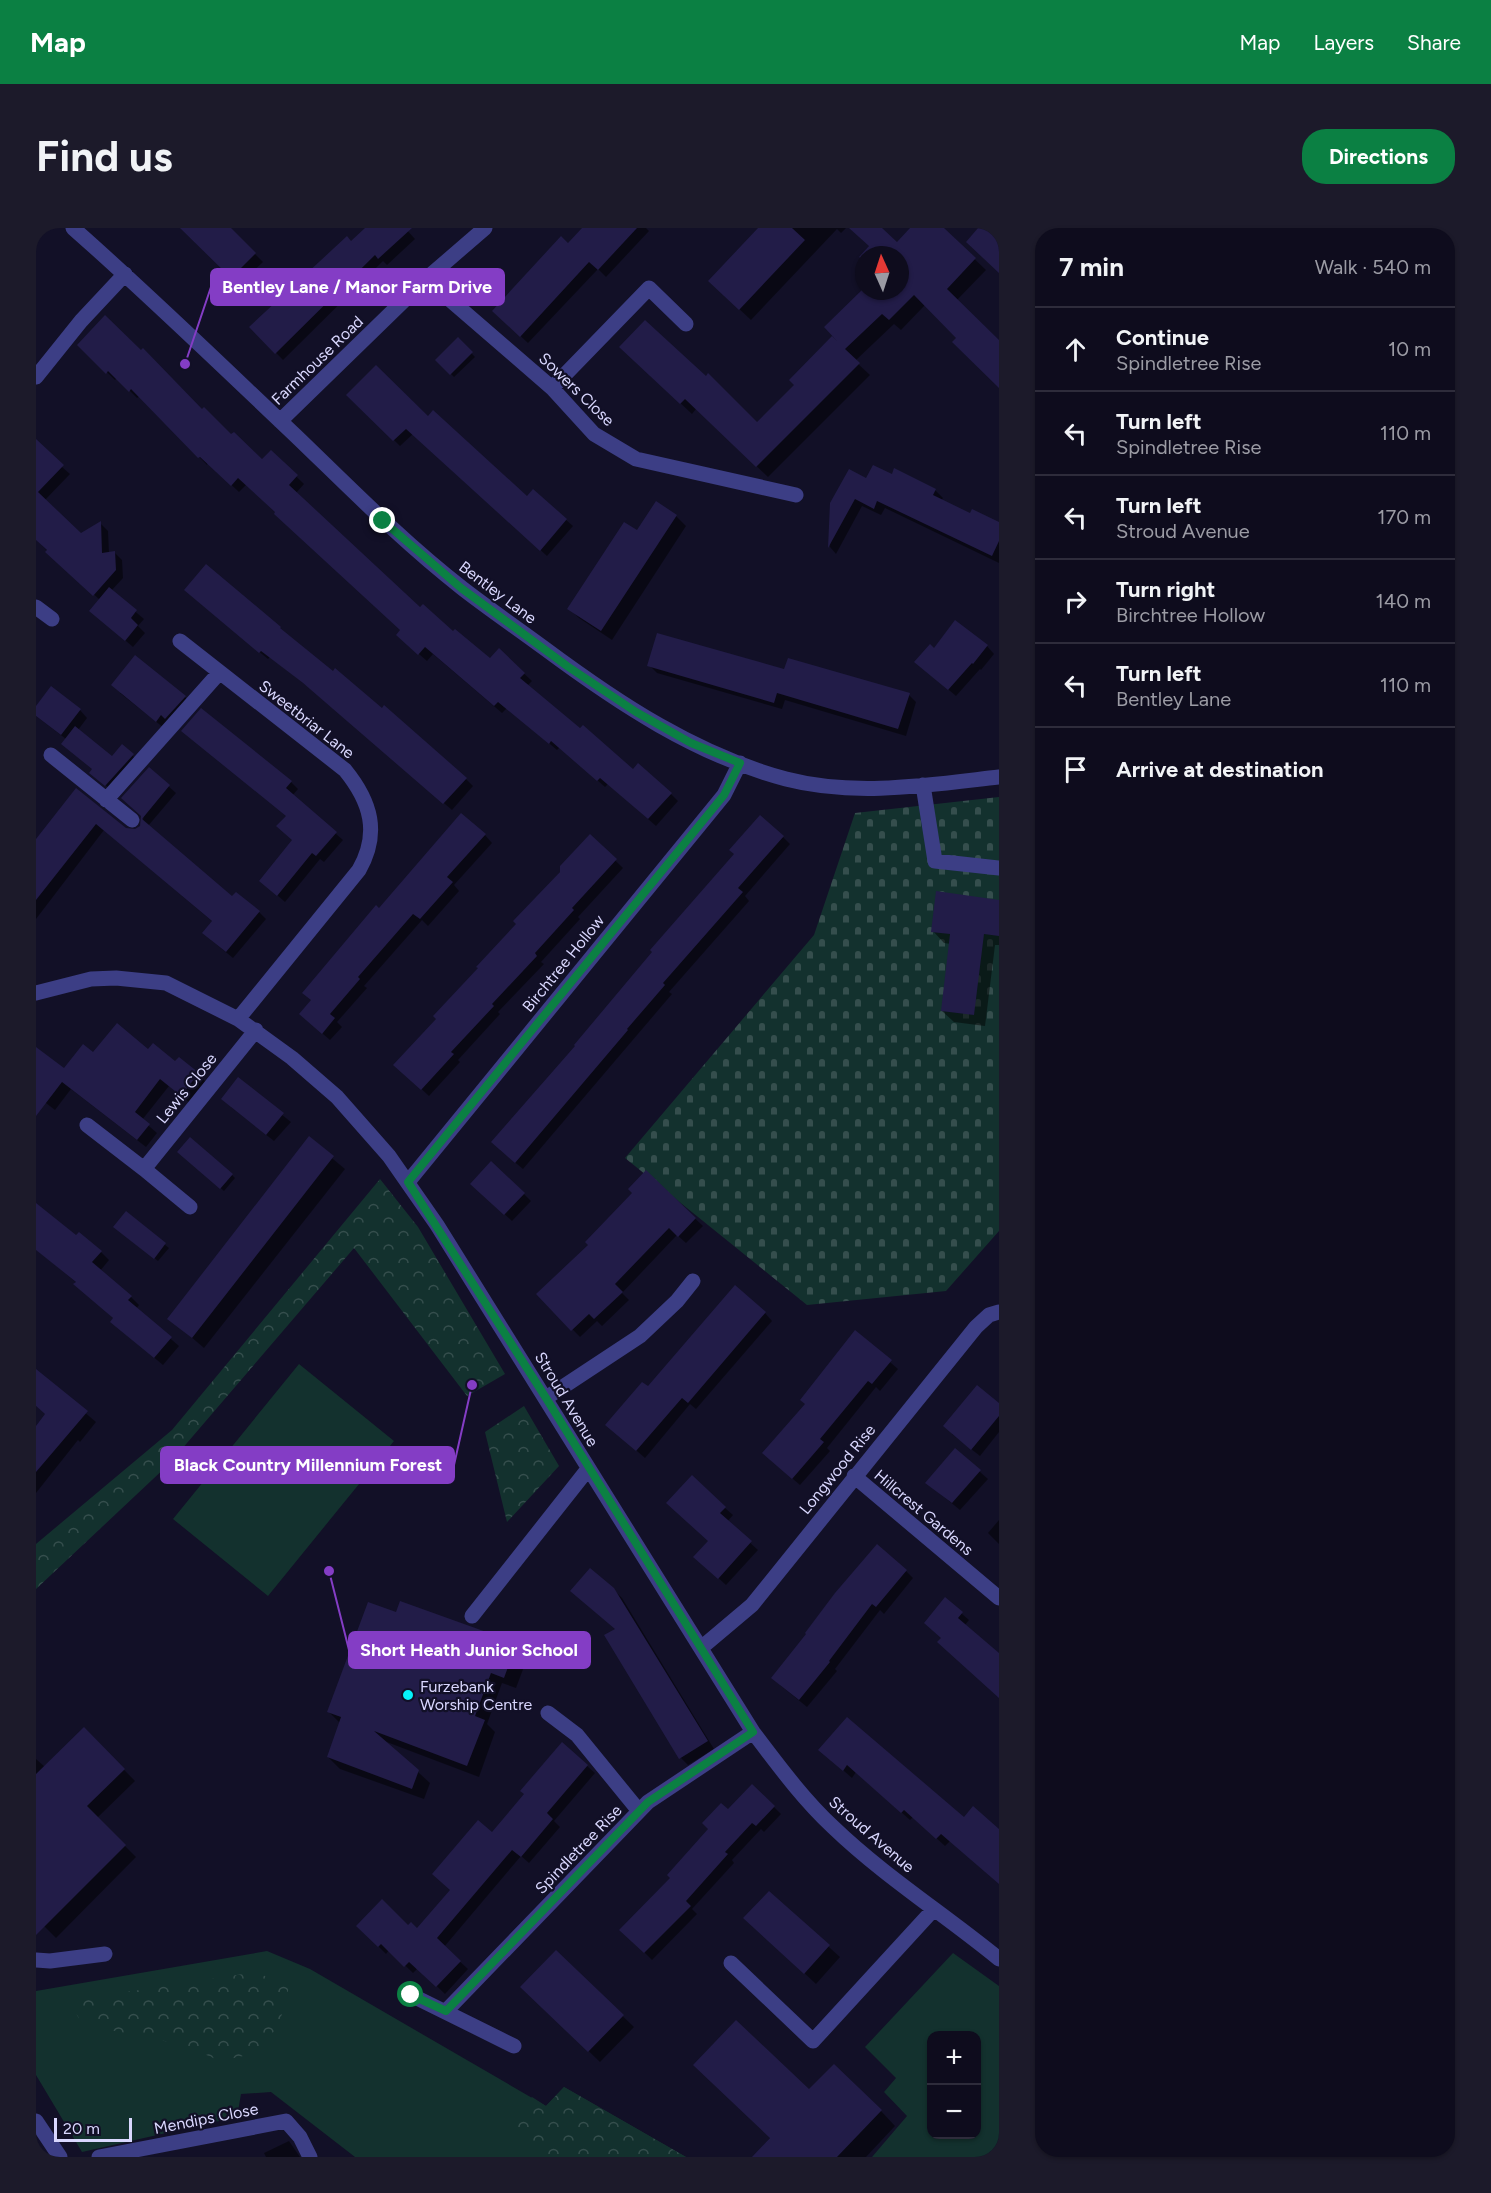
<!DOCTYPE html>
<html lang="en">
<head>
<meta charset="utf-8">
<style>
  :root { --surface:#0e0c1d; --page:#1c1a2a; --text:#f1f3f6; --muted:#9b9ba4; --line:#2e2c3b; --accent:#0b8043 }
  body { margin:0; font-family:Figtree,sans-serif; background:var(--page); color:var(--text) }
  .controls { position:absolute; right:18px; bottom:18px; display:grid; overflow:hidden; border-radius:12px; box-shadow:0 2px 4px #0004 }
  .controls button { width:54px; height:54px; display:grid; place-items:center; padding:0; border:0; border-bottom:2px solid var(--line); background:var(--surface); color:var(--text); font:30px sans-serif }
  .compass { position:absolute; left:819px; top:18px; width:54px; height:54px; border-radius:50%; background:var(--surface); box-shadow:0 2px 4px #0004; rotate:357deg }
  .scale { position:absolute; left:18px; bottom:15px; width:78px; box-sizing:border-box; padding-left:6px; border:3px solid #d9d7fe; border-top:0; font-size:16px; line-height:21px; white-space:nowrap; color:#d9d7fe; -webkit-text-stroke:4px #121027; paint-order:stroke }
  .stop { position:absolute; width:18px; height:18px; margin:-14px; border:4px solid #0b8043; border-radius:50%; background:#fff }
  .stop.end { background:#0b8043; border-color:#fff; box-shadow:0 2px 6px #0008 }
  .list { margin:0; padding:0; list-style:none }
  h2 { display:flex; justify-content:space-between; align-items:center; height:78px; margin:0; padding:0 24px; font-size:26px }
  h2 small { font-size:20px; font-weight:400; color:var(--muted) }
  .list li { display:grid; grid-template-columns:39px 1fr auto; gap:18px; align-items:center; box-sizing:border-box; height:84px; padding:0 24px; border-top:2px solid var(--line) }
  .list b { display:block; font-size:22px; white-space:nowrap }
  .list p { margin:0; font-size:20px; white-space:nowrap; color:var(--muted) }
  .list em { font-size:20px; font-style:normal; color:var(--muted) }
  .icon { flex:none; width:33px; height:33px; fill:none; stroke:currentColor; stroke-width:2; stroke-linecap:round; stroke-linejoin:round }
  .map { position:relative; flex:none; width:963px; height:1929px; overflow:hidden; border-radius:24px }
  header { display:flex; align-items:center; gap:36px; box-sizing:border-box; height:84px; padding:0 30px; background:var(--accent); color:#fff }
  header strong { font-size:28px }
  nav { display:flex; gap:33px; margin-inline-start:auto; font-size:21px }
  .intro { display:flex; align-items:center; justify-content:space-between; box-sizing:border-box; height:144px; padding:0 36px }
  h1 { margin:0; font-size:42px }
  .button { padding:15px 27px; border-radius:24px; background:var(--accent); color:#fff; font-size:21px; font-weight:700 }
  main { display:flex; gap:36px; padding:0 36px }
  aside { flex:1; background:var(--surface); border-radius:24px; box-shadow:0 2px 4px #0004 }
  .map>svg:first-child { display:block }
</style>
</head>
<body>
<header>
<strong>Map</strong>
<nav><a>Map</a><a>Layers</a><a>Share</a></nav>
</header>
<div class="intro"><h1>Find us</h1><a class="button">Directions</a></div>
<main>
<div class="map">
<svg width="963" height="1929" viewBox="0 0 963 1929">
  <defs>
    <pattern id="forest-crowns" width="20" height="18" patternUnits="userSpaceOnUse" patternTransform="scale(1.5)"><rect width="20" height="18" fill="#13312e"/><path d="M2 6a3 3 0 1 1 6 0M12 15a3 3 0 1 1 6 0" fill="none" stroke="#354e4d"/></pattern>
    <pattern id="cemetery-stones" width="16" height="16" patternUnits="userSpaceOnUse" patternTransform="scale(1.5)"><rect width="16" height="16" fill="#13312e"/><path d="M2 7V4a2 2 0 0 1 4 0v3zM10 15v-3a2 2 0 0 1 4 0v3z" fill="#354e4d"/></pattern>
  </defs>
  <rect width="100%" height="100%" fill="#121027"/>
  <path fill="#13312e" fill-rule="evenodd" d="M263,1136l95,77 -126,155 -95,-77z
    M231,1723l43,18 236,137 18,-19 122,70h-331l-84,-65 -30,2 -4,23 -155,35 -46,-77v-84z
    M917,1725l46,33v171h-127l35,-41 -23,-24 12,-14 -31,-31zM896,1808h44v98h-44z"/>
  <path fill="url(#forest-crowns)" d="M344,951l38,48 87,147 -38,22 -113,-148 -185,216 -133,125v-45l136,-114z
    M488,1178l35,60 -52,56 -22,-90z
    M220,1744l33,15 -10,38 -22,28 -37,8 -36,-16 -79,-16 -25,-9 -12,-19z
    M528,1859l122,70h-146l-25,-21 -4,-18 21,-21 14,9z"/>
  <path fill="url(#cemetery-stones)" d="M963,569v434l-53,60 -139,14 -182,-147 189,-223 41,-122z"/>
  <path fill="#0007" d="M193,0l34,34 -23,22 -57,-55z
    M331,0h38l10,11 -28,26 -4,-4 -100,99 -32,-33z
    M559,0h51l3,3 -43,46 -8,-8 -70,74 -27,-25 67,-73z
    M724,0h86l-5,5 -4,-4 -86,91 -30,-28z
    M815,0h29l17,16 15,-16h30l44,42 -29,30 42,41v45l-41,-48 -33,-33 -24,25 -7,-6 -39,37 15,14 -102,102 -72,-68 -4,5 -60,-56 125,66 84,-77 23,-57 36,1v-36h-36v5l-3,-3 9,-11z
    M422,111l17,18 -21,20 -17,-17z
    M43,117l123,66 60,51 9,-10 33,32 -8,9 124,116 70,51 9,-10 33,31 -5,5 106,85 38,23 7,7 -22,25 -48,-42 -3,3 -45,-40 -3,3 -50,-42 -5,5 -69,-59 -6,7 -22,-19 -4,-12 -154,-146 -8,8 -31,-29 -1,2 -67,-69 -3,2 -20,-20 -2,2z
    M312,167l80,23 99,80 6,-7 40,35 -26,30 -134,-122 -13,12z
    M0,216l34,30 -25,26 36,35 19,-12 8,8 1,22h6l7,7 1,18 -12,13 33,28 -6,7 7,7 -12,14 -42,-36 9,-11 -45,-41 -19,-20z
    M856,248l43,14 8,8 -2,3 30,14 28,9v39l-114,-55 -4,7 -19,-9 -26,48 -6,-7 2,-44 35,-23z
    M621,275l19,13 10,10 -74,114 -33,-22 -10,-10 68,-75z
    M157,369l273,182 7,7 -21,24 -140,-120 -42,-33 -2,2z
    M951,418l7,8 -13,16 -1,-1 -24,27 -32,-27 11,-19z
    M613,437l136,6 124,24 7,7 -10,34 -121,-36 -3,9 -125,-36z
    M84,465l65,4 7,7 -28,24z
    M0,480l44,2 7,8 -9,12 34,28 10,-12 14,13 -27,29 -15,-12 -1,-7 -27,-30 -30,-23z
    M165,482l90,72 7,7 -6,7 51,44 -19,22 -4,-3 -35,43 -16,-14 25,-48 -7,-24z
    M113,541l27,24 -28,33 85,73 26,13 7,7 -33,39 -22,-18 2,-18 -109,-92 -68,89v-79l41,-50 48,39 6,2 9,-3 3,-7z
    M449,607l7,8 -38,42 5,6 -31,35 -6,-6 -58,66 3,2 -30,34 5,5 -12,13 -22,-19 72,-111z
    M554,608l33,32 -45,49 2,2 -39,43 3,2 -46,48 2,2 -42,46 2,2 -31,34 -26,-24 35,-53z
    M747,609l7,7 -45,52 4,5 -80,91 3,2 -149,175 -23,-19 77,-104 159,-191z
    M963,673v44h-4l-10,81 -31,-4 -12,-11 9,-67 -7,-1 -11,-12z
    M112,823l50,23 8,8 -16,21 -21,-17 -27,34 15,13 -11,14 -75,-58 -16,21 -13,-10 -6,8v-54l28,16 29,-16z
    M202,852l53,42 -17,19 -43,-34z
    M273,911l36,30 -141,179 -35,-30z
    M146,927l50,20 3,3 -11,13z
    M610,944l57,54 -17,17 -9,-8 -55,58 7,7 -27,26 -5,-5 -17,16 -42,-43 52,-49 44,-52z
    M444,963l44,3 7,7 -19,20z
    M0,977l40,32 25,15 8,8 -9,11 31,26 8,8 -3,4 43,37 -16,19 -42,-35 -7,-11 -37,-36 -41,-34z
    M90,986l43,34 -11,13 -40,-31z
    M729,1085l7,8 -76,88 -6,-5 -45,54 -30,-26 33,-44z
    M819,1104l43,37 -18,22 -4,-4 -49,61 3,3 -30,34 -28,-24z
    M0,1143l60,51 -16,20 -2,-2 -42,53v-65l11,-13 -11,-9z
    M963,1177v27l-19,24 -28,-22z
    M919,1222l33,29 -28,31 -33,-27z
    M689,1280l8,7 -6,7 31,28 -32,35 -23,-21 7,-23 -34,-31z
    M963,1292v24l-11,-11z
    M870,1343l7,7 -29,36 -4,-4 -45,59 2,2 -30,36 -27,-22z
    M577,1361l9,9 92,151 -26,16 -7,-7 -64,-128z
    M910,1372l23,20 -4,5 34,31v40l-56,-58z
    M361,1386l119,31 12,11 -12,32 -14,-5 -15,41 8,8 -16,45 -95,-36 46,42 -6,16 -84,-30 -12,-12 13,-33 -12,-12z
    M48,1501l51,52 -38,37 39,39 -80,81 -20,-20v-159l9,8z
    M526,1516l33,29 -41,48 6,6 -31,36 -8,-7 -77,91 24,22 -23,25 -27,-26 -5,5 -24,-23 -3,4 -28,-28 50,1 10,3 34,-40 40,-55 34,-41z
    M784,1522l144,69 35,12v52l-49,-42 -5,5 -32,-29 -3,3 -54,-48 -4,6z
    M738,1579l7,7 -17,18 -3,-3 -29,31 2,3 -42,46 5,5 -45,46 -30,-30 50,-52 56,-67z
    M733,1665l71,64 -24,27 -59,-55z
    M520,1724l78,75 -34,35 -78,-75z
    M773,1863l72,20 14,15 -29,31h-112z
    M253,1913l11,16h-34l-2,-4z"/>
  <path fill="#221c48" d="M144,0h51l25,25 -25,25z
    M329,0h47l-34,31 -3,-4 -100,99 -26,-27 98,-91 4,5z
    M546,0h55l-39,42 -9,-8 -69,75 -28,-26 69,-75 7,7z
    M722,0h34l13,12 -66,70 -31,-29z
    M813,0h33l15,14 13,-14h34l32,30 -29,31 52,51v48l-47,-46 4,-4 -42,-43 -25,25 -7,-6 -37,35 15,14 -104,104 -71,-68 -5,5 -61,-57 26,-27 61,56 2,-3 49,49 37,-37 -5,-5 43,-44 5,5 -13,-14 40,-39v3h36v-36h-36v6l-5,-4 10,-11z
    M942,0h21v45l-33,-31z
    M69,87l36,35 2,-2 59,61 2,-2 27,27 3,-2 28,27 9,-9 27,25 -9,10 131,122 3,-3 30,27 2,-2 35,29 9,-10 26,25 -5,5 60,50 3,-3 50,44 5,-6 34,30 -24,26 -48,-41 -3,3 -46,-40 -2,3 -51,-42 -4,4 -69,-59 -7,8 -22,-20 4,-5 -126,-116 1,-2 -37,-34 -7,8 -31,-29 -2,1 -67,-69 -2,3 -21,-21 -2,3 -29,-29z
    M422,109l15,15 -23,23 -15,-15z
    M340,137l52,51 5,-6 94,86 6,-7 34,30 -27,32 -134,-122 -13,12 -47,-46z
    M0,211l28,26 -26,27 43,41 20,-12 1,32 13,-2 1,19 -23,26 -48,-44 2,-2 -11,-10z
    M837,237l19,9 2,-6 42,21 -3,6 37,18 2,-4 27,13v19l-7,15 -115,-55 -3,8 -19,-10 -27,49 2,-45 19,-34 17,9z
    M620,273l21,14 -76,116 -34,-22 57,-87 13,8z
    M170,336l75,63 -1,1 53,43 2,-3 47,40 2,-3 83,73 -24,26 -140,-121 -42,-32 -2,2 -75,-63z
    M73,359l28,23 -6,8 7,7 -13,16 -36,-30z
    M919,392l33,25 -15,19 -1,-1 -24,27 -34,-28 16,-18 4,4z
    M621,405l127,36 4,-11 122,35 -12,36 -121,-36 -3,10 -127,-37z
    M99,427l51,41 -21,23 -4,-4 -5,7 -45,-37z
    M15,458l30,23 -20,26 -25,-19v-10z
    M165,480l91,73 -6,7 51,44 -21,24 -4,-3 -35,43 -18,-15 33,-41 -16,-14 10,-10 -105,-85z
    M39,498l37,30 10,-12 12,10 -29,32 -16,-13 3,-4 -31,-25z
    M113,539l21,18 -28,34 90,77 4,-4 24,19 -34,41 -24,-19 10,-12 -116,-97 -60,76v-61l40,-51 50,40 9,1 5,-3 1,-10 -20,-18z
    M425,585l25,21 -39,43 6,5 -33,37 -7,-5 -55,63 2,2 -30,35 5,4 -13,16 -23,-20 12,-14 -9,-7 74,-88 3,3z
    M724,587l24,21 -46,52 5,4 -80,91 2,2 -38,44 1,1 -113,133 -24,-21 84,-96 -1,-1 78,-93 -2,-2 84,-96 -5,-4z
    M554,606l27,25 -45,49 2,2 -39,43 2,3 -45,48 2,2 -43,46 3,2 -33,36 -28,-25 43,-46 -3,-3 45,-48 -2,-1 40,-43 -3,-3 47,-49v-6z
    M900,663l63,9v36l-15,-2 -10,81 -33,-4 9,-77 -19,-2z
    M81,795l31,26 5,-6 22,18 4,-4 20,16 -18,23 -21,-17 -25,33 15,12 -13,16 -75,-58 -26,34v-69l28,21 19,-24 10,8z
    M202,849l46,36 -18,22 -45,-36z
    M273,908l25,20 -142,182 -25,-19z
    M154,909l43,37 -13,15 -43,-37z
    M455,933l34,32 -21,22 -34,-31z
    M610,942l50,48 -18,19 -9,-9 -54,56 8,8 -29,27 -5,-5 -18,17 -35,-37 52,-49 -3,-3 47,-49 -4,-4z
    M0,975l40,32 3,-3 23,19 -10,11 40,34 -4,4 44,37 -18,21 -44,-36 3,-4 -40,-34 3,-2 -40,-32z
    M90,983l40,32 -12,16 -41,-32z
    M699,1057l31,27 -78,91 -6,-5 -46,53 -31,-26 37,-43 6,4z
    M819,1102l37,30 -20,24 -4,-3 -48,58 4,3 -32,37 -30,-26 43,-49 -5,-4z
    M0,1141l52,42 -52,61v-46l9,-12 -9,-8z
    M941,1157l22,18v13l-28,34 -28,-24z
    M919,1220l26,22 -29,33 -27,-20z
    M656,1247l34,32 -6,6 32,28 -34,38 -25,-22 15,-16 -42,-38z
    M841,1316l30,26 -31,37 -4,-3 -43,57 1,1 -31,38 -28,-22 35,-44 -1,-1 30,-40z
    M554,1340l24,20 94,153 -29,18 -75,-124 11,-6 -45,-38z
    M909,1369l18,15 -5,6 41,35v45l-62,-56 4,-4 -17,-15z
    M364,1373l117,42 -13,35 -13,-5 -16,43 10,4 -18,46 -93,-35 45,39 -7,19 -85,-32 14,-40 -14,-5 41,-110 28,10z
    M811,1489l117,100 9,-11 26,23v55l-58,-50 -5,5 -32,-29 -3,3 -54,-48 -4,6 -25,-21z
    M48,1499l41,42 -38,37 39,39 -90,90v-161z
    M526,1514l26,23 -41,48 6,6 -32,38 -9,-7 -75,88 24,23 -25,26 -27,-25 -5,5 -23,-23 -3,3 -22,-21 26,-27 26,26 3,-3 6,6 33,-38 -18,-16 46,-54 14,12 32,-38 -4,-3z
    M716,1556l23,22 -19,20 -4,-3 -27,29 3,2 -42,47 5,5 -47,47 -25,-23 51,-52 -3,-3 41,-46 -6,-6 19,-20 7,6z
    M733,1663l61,54 -26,29 -61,-56z
    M520,1722l68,65 -36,37 -68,-65z
    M700,1792l73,69 25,-25 48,46 -45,47h-85l18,-19 -77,-73z"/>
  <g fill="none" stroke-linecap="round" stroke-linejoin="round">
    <path stroke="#3c3e85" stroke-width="15" d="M37,0c76,67 149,138 223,208 54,52 107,106 166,152 27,21 55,40 82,60 74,55 152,107 242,131 69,18 143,6 213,-2
      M390,51l126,109 42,46 42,25 160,36
      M0,149l45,-56 44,-47
      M516,160l97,-100 37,36
      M244,193l146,-142 59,-51
      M0,379l16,12
      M144,413l165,129c26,32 35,63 14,100l-121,149
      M15,527l81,65
      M887,557l12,76 64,7
      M70,572l113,-127
      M0,765l55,-14 25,-1 50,5 72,36 54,39 45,39 52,59 48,69 316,507c25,33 50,67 80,95 51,49 111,87 166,132
      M51,897l57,44 112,-139
      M108,941l46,38
      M372,954l316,-387 16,-32
      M510,1170l94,-62 37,-35 16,-20
      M818,1248l145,122
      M436,1388l116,-147
      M665,1420l51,-43 224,-278 13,-12 10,-3
      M512,1485l29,22 62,76
      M0,1732l14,1 55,-7
      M695,1735l82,78 121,-132
      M375,1767l103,51
      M410,1783l202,-209 105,-70
      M0,1893l24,36
      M63,1929l187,-36 14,16 10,20"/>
  </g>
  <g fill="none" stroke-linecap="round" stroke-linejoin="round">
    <path stroke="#0b8043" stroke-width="8" d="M347,293l78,67 106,78 69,46 55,31 49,20 -16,32 -316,387 138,216 207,334 -105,70 -202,209 -35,-16"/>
  </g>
  <circle fill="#06f2fa" stroke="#121027" stroke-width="2" cx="372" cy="1467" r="6"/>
  <g text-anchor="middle" stroke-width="4.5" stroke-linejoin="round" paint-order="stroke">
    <g font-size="16" fill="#d9d7fe" stroke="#121027">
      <text transform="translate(281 132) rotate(-44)" y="6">Farmhouse Road</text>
      <text transform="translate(541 161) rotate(44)" y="6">Sowers Close</text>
      <text transform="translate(462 364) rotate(37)" y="6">Bentley Lane</text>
      <text transform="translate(271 491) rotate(38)" y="6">Sweetbriar Lane</text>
      <text transform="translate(527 735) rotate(-51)" y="6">Birchtree Hollow</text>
      <text transform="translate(150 860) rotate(-51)" y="6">Lewis Close</text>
      <text transform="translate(531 1171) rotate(59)" y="6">Stroud Avenue</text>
      <text transform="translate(801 1241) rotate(-51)" y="6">Longwood Rise</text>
      <text transform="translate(888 1284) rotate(40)" y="6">Hillcrest Gardens</text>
      <text transform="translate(836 1606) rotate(41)" y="6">Stroud Avenue</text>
      <text transform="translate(542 1621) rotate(-46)" y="6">Spindletree Rise</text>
      <text transform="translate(170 1890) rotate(-11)" y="6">Mendips Close</text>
    </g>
    <g font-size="16" fill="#d9d7fe" stroke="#121027" text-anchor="start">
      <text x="384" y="1464">Furzebank<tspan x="384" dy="18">Worship Centre</tspan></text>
    </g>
  </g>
  <path fill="none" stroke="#843dc5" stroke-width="2" d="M149 136L175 59M436 1157L418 1237M293 1343L313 1422"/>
  <g fill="#843dc5" stroke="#121027" stroke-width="2">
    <circle cx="149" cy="136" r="6"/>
    <circle cx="436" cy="1157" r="6"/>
    <circle cx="293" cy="1343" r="6"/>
  </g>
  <g fill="#843dc5" stroke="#843dc5" stroke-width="2">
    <rect x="175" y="41" width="293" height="36" rx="6"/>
    <rect x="125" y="1219" width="293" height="36" rx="6"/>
    <rect x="313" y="1404" width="241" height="36" rx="6"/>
  </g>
  <g font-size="18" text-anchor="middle" font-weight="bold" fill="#fff">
    <text x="321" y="65">Bentley Lane / Manor Farm Drive</text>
    <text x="272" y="1243">Black Country Millennium Forest</text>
    <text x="433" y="1428">Short Heath Junior School</text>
  </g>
</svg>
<div class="controls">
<button>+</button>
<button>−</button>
</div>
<svg class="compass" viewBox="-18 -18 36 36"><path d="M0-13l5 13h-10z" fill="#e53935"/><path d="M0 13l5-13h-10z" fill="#9b9ba4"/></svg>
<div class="scale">20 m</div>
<div class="stop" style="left:375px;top:1767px"></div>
<div class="stop end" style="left:347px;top:293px"></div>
</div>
<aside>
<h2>7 min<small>Walk · 540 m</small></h2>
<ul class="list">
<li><svg class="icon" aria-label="ahead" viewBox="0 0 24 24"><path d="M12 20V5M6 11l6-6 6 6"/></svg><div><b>Continue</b><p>Spindletree Rise</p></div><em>10 m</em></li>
<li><svg class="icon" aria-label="left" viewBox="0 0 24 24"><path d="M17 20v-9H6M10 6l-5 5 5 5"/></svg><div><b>Turn left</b><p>Spindletree Rise</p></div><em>110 m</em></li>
<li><svg class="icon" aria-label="left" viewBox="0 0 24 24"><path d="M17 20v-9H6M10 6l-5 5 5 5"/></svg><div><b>Turn left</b><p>Stroud Avenue</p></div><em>170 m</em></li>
<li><svg class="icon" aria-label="right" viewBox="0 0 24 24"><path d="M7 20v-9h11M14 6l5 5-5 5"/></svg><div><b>Turn right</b><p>Birchtree Hollow</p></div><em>140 m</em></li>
<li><svg class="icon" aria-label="left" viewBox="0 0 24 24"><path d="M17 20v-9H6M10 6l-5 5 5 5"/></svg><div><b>Turn left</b><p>Bentley Lane</p></div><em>110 m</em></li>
<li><svg class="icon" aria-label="arrive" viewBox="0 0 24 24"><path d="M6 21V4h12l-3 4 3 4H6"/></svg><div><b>Arrive at destination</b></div></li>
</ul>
</aside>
</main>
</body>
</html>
